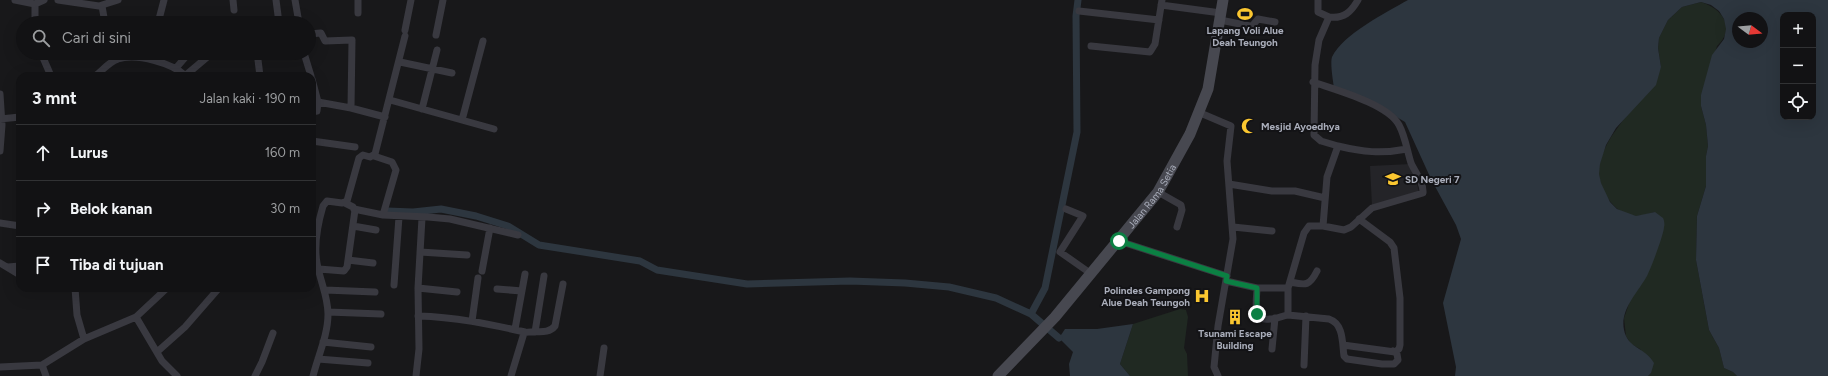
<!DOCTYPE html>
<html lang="id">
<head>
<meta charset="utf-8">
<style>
  :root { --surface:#121214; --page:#1b1b1d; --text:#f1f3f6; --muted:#9c9ea0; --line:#313234 }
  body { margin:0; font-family:Figtree,sans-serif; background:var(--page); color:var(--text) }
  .controls { position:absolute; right:12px; top:12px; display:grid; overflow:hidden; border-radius:8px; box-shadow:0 4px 16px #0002 }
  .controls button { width:36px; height:36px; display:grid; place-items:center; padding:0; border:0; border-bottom:1px solid var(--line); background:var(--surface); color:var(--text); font:20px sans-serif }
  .compass { position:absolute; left:1732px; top:12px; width:36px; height:36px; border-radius:50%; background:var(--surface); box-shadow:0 4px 16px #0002; rotate:106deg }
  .stop { position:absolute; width:12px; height:12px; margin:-9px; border:3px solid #0b8043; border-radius:50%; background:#fff }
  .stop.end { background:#0b8043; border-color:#fff; box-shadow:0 1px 4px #0008 }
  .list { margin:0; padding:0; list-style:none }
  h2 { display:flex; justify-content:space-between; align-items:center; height:52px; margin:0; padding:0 16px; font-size:17px }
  h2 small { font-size:13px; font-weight:400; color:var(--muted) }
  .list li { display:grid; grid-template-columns:26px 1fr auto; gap:12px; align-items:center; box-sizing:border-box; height:56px; padding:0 16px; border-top:1px solid var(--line) }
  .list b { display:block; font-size:15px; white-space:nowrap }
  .list em { font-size:13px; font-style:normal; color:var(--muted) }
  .icon { flex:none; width:22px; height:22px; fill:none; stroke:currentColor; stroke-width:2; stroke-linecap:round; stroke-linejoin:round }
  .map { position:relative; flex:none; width:1828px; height:376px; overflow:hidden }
  .search { position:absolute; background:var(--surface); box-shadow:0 4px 16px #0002; left:16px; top:16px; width:300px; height:44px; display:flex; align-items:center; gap:10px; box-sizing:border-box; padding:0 14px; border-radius:22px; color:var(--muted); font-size:15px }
  .panel { position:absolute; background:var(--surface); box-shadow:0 4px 16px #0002; left:16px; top:72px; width:300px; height:220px; border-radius:12px }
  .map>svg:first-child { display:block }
</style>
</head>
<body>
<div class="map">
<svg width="1828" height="376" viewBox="0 0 1828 376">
  <rect width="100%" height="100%" fill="#18181a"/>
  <path fill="#242428" d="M1411,164l9,31 -48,11 -2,-40z"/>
  <path fill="#202922" d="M1701,2c22,7 35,26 16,44l-16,60 5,19 2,21 -2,10v30l-9,30 -1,44 13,70 10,18 5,20 9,4 4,4h-89l3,-3 -11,-24 -9,-5 -5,-8 -2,-18 7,-20 16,-23 8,-63c-5,1 -12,4 -18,4 -20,1 -36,-23 -38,-41 -1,-13 6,-28 12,-38l50,-70 -3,-19 1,-10 9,-18 14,-13z
    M1180,309l6,1 2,7 -4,31 3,6 1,22h-58l-10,-12 13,-40z"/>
  <path fill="#2d363f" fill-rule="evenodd" d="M1408,0h420v376h-91l-4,-4 -9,-4 -5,-20 -10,-18 -13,-70 1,-44 9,-30v-30l2,-10 -2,-21 -5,-19v-11l11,-40 12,-16 2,-10 -2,-10 -5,-8 -8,-6 -10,-3 -19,5 -14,13 -9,18 -1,10 3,19 -5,18 -40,43 -10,17 -6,19 -1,10 2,9 9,19 7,7 19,7 19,-4 8,6c1,2 2,6 1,9 0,7 -13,41 -17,49 -10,18 -31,37 -21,60 6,13 19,12 28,27l-3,10 -3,3h-193l1,-9 -13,-64 18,-64 -5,-14 -25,-46 -26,-57 -37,-22 -34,-12c-1,-7 -4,-25 -2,-31 11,-23 55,-45 76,-57zM1783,15h30v102h-30zM1738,18h24v24h-24z
    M1133,324l-13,40 10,12h-60l-1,-12 4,-12 -14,-14 6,-9h32z"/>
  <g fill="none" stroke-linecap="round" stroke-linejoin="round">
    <path stroke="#2d363f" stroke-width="7" d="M387,211l26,1 28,-3 35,7 32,10 31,19 101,16 17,9 90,14 103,-3 55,2 44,4 47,11 35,16
      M1059,338l-28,-24 14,-26 32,-156 -1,-116 2,-16"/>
    <path stroke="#393940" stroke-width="7" d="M15,0l20,4 9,-4
      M58,0l41,6 19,-6
      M233,0l1,10
      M276,0l3,23
      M295,0l4,23
      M1318,0v12l11,5
      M1161,5l60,8
      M102,6l3,17
      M1079,11l80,9
      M358,13v-13
      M160,18l14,5
      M1220,20l30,6h2l6,-7 17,3
      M35,23v-19
      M158,23l6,-23
      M405,30l6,-30
      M309,34l12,-1 4,8 27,-1 -1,68
      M436,35l7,-35
      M1091,46l59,6 5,-8 7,-44
      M41,53l10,23
      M304,53l7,23
      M258,60l2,16
      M400,62l52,11
      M176,68l13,-15
      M186,75l26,-22
      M95,76c7,-5 15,-15 23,-17 19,-6 54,4 68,17
      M312,79l6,23 -1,9 -5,1
      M0,94l2,31 -2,26
      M390,100l104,29
      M318,102l33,6 34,9
      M422,109l15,-59
      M1198,112l33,14 -4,35 6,78 -15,87 -4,41 4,9
      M0,119l20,-2
      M462,120l21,-79
      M312,141l43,6
      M1338,146c25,6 43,8 69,3
      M374,156l18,6 4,8 -13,45
      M1229,184l43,7h23l30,7
      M1158,192l23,13 1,5 -5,17
      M354,209l29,6 45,2 22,2 68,16
      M1066,209l17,7 -23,36 30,21
      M0,223l20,3
      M353,226l23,4
      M1323,226l4,-49 11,-31 -17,-5 -7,-6 1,-70 4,-25 10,-23c15,2 22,-5 29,-17
      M1233,227l39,4
      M1119,241l108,35
      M420,252l47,3
      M348,260l25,3
      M0,263l20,12
      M8,267l12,-1
      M319,269l25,2 3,-4 8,-57 -2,-3 -8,-4
      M482,271l8,-43
      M1226,281l31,7h31l16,-55 5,-7h14l21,4 7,-3 21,-19 51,-15c1,-10 -8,-21 -12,-30 -4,-13 -6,-27 -12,-38 -11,-21 -63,-35 -86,-43
      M1290,282c15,3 19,5 27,-11
      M394,285l5,-68
      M75,288l2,27 7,24
      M418,288l39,4
      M1257,288c0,11 -6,34 13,31 6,0 12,-3 18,-4
      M1288,288v27l41,4c15,5 13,24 15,37l3,3 35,5h12l4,-4 -1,-6 -4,-3
      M497,289l25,2
      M325,290l50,2
      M328,312l53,2
      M418,316c37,1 71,8 107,16
      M136,317l26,44 15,15
      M472,321l6,-43
      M515,329l10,-55
      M535,332l9,-56
      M323,342l48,5
      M1343,345l52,7 4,-3 1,-4v-47l-6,-50 -4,-6 -31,-23
      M1272,349l3,-31
      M157,352l28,-25 34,-39
      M318,359l50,4
      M42,365l4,11
      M1304,365l2,-49
      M0,367l42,-2 42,-26 52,-22 31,-29
      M255,376l7,-14 11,-29
      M313,376c5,-20 15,-41 15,-62 0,-18 -8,-33 -11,-51 -3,-17 1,-40 6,-57l4,-5 15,2 5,-2 12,-43 4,-3 7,2 5,-3 30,-118
      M416,376l3,-27 -1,-61 4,-70
      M511,376l13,-43c10,-4 23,3 31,-7l8,-42
      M600,376l4,-28"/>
    <path stroke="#474850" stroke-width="11" id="s1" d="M998,376l57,-59 103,-125 32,-58 18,-45 15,-89"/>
  </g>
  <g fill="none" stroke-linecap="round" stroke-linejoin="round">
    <path stroke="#0b8043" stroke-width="5" d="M1119,241l108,35 -1,5 31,7v26"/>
  </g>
  <defs>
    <symbol id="stadium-bare" viewBox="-9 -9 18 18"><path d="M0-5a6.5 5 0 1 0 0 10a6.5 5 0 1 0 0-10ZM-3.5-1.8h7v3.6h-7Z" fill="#fbc730" stroke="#131316" stroke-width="2.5" paint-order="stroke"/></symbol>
    <symbol id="mosque-bare" viewBox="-9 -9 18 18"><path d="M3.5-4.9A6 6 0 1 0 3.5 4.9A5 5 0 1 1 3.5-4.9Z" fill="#fbc730" stroke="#131316" stroke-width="2.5" paint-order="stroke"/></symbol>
    <symbol id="school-bare" viewBox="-9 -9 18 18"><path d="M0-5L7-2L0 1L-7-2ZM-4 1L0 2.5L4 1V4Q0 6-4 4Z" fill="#fbc730" stroke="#131316" stroke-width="2.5" paint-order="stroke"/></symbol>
    <symbol id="hospital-bare" viewBox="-9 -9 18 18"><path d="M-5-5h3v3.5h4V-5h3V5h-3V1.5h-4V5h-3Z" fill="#fbc730" stroke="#131316" stroke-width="2.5" paint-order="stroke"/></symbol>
    <symbol id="building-bare" viewBox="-9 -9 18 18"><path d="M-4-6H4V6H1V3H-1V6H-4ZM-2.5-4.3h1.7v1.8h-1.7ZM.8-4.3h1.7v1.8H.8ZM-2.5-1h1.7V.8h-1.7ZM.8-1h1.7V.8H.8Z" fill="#fbc730" stroke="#131316" stroke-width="2.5" paint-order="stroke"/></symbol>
  </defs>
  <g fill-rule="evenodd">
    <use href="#stadium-bare" x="1234" y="3" width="22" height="22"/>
    <use href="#mosque-bare" x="1238" y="115" width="22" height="22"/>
    <use href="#school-bare" x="1382" y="168" width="22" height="22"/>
    <use href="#hospital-bare" x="1191" y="285" width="22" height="22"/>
    <use href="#building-bare" x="1224" y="306" width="22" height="22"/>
  </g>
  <g text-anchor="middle" stroke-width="4" stroke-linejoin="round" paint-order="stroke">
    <g font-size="10" font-weight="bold" fill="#aaaebb" stroke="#131316">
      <text x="1245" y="34">Lapang Voli Alue<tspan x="1245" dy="12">Deah Teungoh</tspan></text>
      <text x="1261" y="130" text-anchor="start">Mesjid Ayoedhya</text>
      <text x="1405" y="183" text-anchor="start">SD Negeri 7</text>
      <text x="1190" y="294" text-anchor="end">Polindes Gampong<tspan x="1190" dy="12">Alue Deah Teungoh</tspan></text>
      <text x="1235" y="337">Tsunami Escape<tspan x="1235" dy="12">Building</tspan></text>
    </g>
    <g font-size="10" fill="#aaaebb" stroke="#131316">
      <text dy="4" stroke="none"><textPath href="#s1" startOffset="237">Jalan Rama Setia</textPath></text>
    </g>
  </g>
</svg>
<div class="controls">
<button>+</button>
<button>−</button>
<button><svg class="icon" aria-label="locate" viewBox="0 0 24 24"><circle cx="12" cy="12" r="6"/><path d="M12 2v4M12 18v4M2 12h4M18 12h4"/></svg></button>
</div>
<svg class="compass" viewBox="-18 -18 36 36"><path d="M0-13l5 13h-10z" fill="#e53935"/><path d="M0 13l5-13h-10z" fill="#9c9ea0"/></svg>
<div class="stop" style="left:1119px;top:241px"></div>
<div class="stop end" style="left:1257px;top:314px"></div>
<div class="search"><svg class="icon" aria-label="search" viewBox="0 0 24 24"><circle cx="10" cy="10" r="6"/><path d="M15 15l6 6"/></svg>Cari di sini</div>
<section class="panel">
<h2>3 mnt<small>Jalan kaki · 190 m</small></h2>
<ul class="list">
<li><svg class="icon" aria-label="ahead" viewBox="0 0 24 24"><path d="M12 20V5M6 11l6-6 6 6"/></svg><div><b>Lurus</b></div><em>160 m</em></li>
<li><svg class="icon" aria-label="right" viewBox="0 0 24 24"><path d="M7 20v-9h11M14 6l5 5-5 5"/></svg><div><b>Belok kanan</b></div><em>30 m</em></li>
<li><svg class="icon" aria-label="arrive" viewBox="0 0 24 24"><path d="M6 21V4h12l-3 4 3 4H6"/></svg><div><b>Tiba di tujuan</b></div></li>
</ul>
</section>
</div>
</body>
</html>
